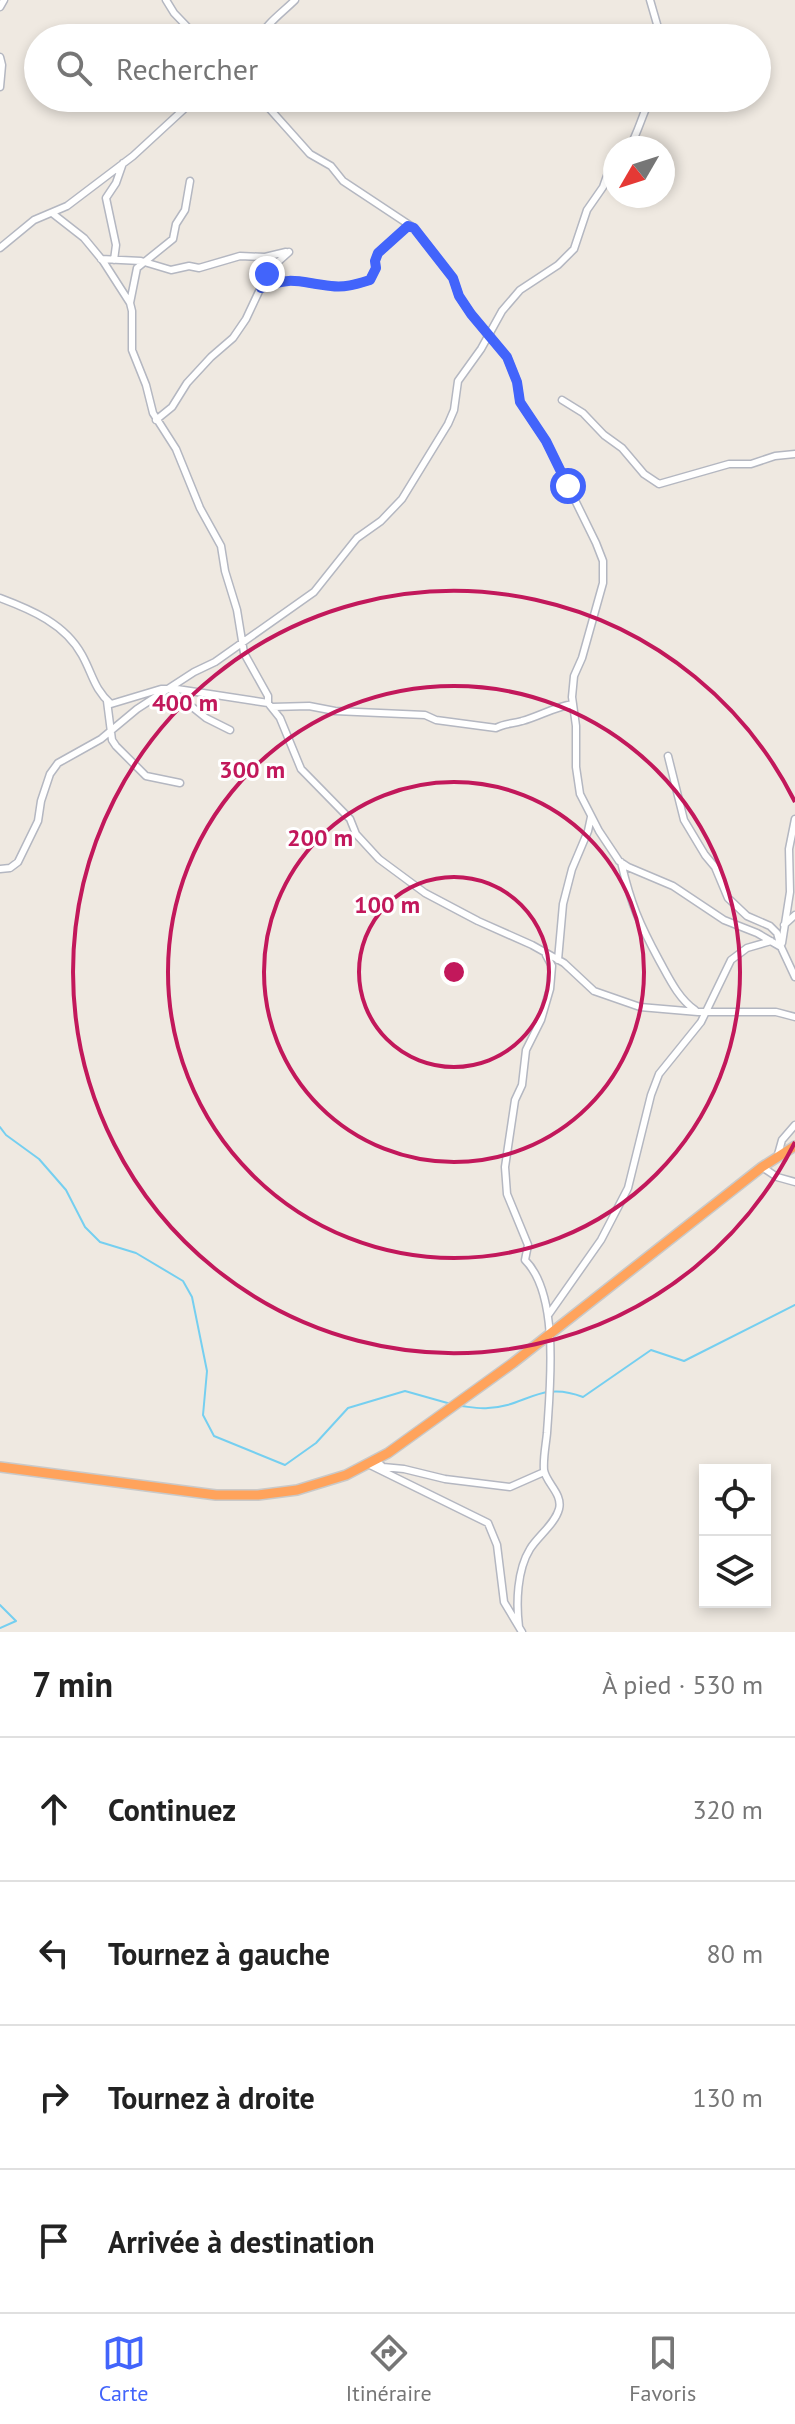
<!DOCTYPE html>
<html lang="fr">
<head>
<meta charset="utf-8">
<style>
  :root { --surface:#fff; --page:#f2f2f2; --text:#222; --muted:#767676; --line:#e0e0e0; --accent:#4264fb }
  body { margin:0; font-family:"PT Sans",sans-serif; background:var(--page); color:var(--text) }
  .controls { position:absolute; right:24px; bottom:24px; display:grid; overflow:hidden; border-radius:0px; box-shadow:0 4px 12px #0003 }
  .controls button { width:72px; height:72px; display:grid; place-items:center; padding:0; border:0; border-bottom:2px solid var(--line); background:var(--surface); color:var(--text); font:40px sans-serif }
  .compass { position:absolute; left:603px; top:136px; width:72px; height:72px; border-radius:50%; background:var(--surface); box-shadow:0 4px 12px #0003; rotate:231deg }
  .stop { position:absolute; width:24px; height:24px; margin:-18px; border:6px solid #4264fb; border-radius:50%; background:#fff }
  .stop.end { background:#4264fb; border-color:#fff; box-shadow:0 2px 8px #0008 }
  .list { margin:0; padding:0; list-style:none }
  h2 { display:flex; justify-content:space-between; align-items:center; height:104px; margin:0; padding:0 32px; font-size:34px }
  h2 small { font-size:26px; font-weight:400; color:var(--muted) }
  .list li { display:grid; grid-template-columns:52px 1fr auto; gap:24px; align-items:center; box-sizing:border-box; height:144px; padding:0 32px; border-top:2px solid var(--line) }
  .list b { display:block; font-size:30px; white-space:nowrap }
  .list em { font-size:26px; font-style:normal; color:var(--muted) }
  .icon { flex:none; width:44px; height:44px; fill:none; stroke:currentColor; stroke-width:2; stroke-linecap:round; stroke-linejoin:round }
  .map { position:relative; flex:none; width:795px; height:1632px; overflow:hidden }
  .search { position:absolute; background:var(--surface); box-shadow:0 4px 12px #0003; left:24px; right:24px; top:24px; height:88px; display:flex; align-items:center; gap:20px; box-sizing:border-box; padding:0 28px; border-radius:44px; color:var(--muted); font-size:30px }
  .sheet { height:680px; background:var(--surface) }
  nav { display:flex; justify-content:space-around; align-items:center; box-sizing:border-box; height:112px; border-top:2px solid var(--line); background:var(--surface); font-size:22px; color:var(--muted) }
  nav a { display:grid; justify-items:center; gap:4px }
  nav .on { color:var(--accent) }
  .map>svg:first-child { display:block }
</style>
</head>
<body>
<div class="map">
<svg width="795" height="1632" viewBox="0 0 795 1632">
  <rect width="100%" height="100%" fill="#efe9e1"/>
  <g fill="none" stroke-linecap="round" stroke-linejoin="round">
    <path stroke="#75cff0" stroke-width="2" d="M0,1127l6,8 33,24 27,31 19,37 15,15 36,11 47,28 9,16 15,74 -4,44 11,21 71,29 31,-22 32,-35 57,-17 46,13
      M461,1406c9,1 18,3 27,2 37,-1 52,-28 95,-11l68,-47 33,11 111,-56
      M0,1605l16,16 -16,7"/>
    <defs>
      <path id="minor" d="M166,0l8,13 24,25
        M650,0l11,38
        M0,7l4,-7
        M259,38c8,-15 24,-26 36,-38
        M0,57l2,8 -2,22
        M260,98l50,56 21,12 12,15 71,47 39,50 6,18 12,18 36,43 10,25 3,20 26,39 50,102 7,18v22l-21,75 -8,18 -2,21 4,29v41l4,27 19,37 20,30 9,6 45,19 51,34 33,13 24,14 14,30
        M629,148c10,-17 13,-34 22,-50
        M52,213l32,25 19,23 27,42 2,8v39l14,35 7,28 23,36 24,59 21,38 4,25 12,39 7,43 24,43v7
        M0,248l34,-28 33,-14 66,-50 63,-58
        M101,259l40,2 30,9 18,-4 10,2 41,-12 25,1 21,-5
        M114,260l2,-15 -10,-47 10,-15 7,-20
        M261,288c32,-13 39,-5 70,-2 14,2 26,-2 39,-6l6,-12 -1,-7 3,-8 30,-27
        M130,303l7,-35 36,-29 3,-15 9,-14 5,-29
        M562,400l21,13 21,22 18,13 22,26 15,10 70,-20h22l24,-8 20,-2
        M156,420l16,-13 15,-24 24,-26 22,-19 13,-19 23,-49 20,-18
        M0,598c32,12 65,26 82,57 11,20 12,34 29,49l50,-15h16l91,14 12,15 21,51 49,50 6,15 23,25 46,34 53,28 54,24 32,18 30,28 46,16 58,5h78l19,5
        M171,690l35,28 24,12
        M107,701l5,39 4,6 30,30 34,7
        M272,707l37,-1 26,5 90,4 11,5 60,8c9,-5 17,-4 26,-7 18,-5 32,-14 51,-17
        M668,756l16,64 21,35 10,12 13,31 19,18 23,10 7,7 4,14
        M621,862c10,42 18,61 38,98 10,18 19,38 36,50
        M0,869l10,-1 8,-6 20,-41 3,-20 9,-27 8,-11 43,-24 36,-30 57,-37 21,-10 99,-70 43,-54 24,-17 21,-22 46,-75 6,-14 4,-29 23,-32 21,-38 18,-21 38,-25 16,-16 13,-39 16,-23 6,-17 6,-6
        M784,925l11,-10
        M782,943l8,-51 -1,-43 6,-30
        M558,960l5,-56 9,-35 16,-38 3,-14
        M777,1158l5,-18 13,-15
        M762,1167l15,10 18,5
        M549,1314l52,-74 27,-52 23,-93 8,-21 42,-52 30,-62 16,-12 24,-7
        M375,1460l8,7 21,2 41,10 65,8 34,-15
        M368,1464l120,59 9,22 7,57 18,30
        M519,1627c-3,-24 -2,-57 11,-78 8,-13 25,-25 29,-40 4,-15 -13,-26 -15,-39 -1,-12 2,-26 3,-37 3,-47 13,-138 -22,-173l3,-15 -21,-51 -2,-27 10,-67 7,-15 4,-35 15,-30 9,-31 2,-23 -6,-11"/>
      <path id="highway" d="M0,1467l216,28h42l39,-5 49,-15 42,-22 125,-90 249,-196 33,-21"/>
    </defs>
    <use href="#minor" stroke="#b4b7c1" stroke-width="9"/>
    <use href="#highway" stroke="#c9c9c9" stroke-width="12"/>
    <use href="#minor" stroke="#fff" stroke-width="6"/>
    <use href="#highway" stroke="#ffa35c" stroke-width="9"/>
  </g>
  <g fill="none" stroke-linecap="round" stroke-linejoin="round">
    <path stroke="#4264fb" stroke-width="10" d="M267,274l-6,14c32,-13 39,-5 70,-2 14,2 26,-2 39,-6l6,-12 -1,-7 3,-8 30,-27 6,2 39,50 6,18 12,18 36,43 10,25 3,20 26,39 22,45"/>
  </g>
  <g fill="none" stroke="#c2185b" stroke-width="4">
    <circle cx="454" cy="972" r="95"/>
    <circle cx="454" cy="972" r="190"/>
    <circle cx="454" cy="972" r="286"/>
    <path d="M795 1142A381 381 0 1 1 795 802"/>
  </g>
  <circle cx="454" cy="972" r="12" fill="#c2185b" stroke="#fff" stroke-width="4"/>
  <g font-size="24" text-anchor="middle" font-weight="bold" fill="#c2185b" stroke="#fff" stroke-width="6" stroke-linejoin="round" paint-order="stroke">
    <text x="185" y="711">400 m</text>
    <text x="252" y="778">300 m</text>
    <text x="320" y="846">200 m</text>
    <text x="387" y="913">100 m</text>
  </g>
</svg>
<div class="controls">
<button><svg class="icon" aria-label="locate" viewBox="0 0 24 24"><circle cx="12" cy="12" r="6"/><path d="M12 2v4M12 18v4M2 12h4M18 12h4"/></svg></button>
<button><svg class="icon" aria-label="layers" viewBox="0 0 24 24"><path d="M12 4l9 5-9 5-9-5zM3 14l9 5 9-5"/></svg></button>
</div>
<svg class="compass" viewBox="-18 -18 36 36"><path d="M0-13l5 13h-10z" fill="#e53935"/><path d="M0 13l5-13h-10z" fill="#767676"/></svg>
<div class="stop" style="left:568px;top:486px"></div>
<div class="stop end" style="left:267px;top:274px"></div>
<div class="search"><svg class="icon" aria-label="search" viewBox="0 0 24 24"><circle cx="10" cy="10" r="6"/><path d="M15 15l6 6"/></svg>Rechercher</div>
</div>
<section class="sheet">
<h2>7 min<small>À pied · 530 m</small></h2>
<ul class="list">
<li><svg class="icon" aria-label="ahead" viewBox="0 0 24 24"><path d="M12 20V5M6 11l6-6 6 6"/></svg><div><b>Continuez</b></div><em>320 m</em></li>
<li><svg class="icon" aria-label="left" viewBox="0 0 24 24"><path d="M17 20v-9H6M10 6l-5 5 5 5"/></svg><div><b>Tournez à gauche</b></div><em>80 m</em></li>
<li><svg class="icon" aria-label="right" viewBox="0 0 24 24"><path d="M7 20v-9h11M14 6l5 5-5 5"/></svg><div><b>Tournez à droite</b></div><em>130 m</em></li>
<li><svg class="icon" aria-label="arrive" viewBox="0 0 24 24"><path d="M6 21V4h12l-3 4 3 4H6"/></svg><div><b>Arrivée à destination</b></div></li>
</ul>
</section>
<nav>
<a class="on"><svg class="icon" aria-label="map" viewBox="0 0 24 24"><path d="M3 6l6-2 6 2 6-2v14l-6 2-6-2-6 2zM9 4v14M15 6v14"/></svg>Carte</a>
<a><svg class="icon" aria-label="directions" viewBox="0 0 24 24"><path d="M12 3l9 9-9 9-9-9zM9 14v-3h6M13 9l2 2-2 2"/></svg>Itinéraire</a>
<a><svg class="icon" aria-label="saved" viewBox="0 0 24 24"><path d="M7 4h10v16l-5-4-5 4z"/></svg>Favoris</a>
</nav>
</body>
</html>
